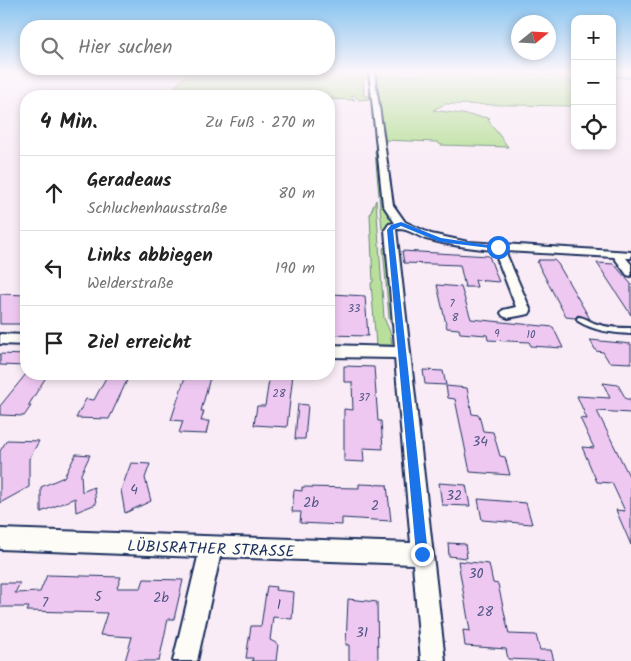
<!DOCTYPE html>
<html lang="de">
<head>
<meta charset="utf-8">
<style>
  :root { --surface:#fff; --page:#f2f2f2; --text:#222; --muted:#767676; --line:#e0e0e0 }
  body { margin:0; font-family:Kalam,sans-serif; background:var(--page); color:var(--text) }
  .controls { position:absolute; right:15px; top:15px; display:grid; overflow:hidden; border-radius:10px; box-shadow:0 2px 8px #0003 }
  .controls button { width:45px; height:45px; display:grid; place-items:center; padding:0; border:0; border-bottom:1px solid var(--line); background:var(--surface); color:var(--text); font:25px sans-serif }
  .compass { position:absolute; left:511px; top:15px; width:45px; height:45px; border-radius:50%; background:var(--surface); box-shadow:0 2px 8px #0003; rotate:72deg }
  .stop { position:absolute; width:15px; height:15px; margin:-11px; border:4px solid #1a73e8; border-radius:50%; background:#fff }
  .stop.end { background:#1a73e8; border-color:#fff; box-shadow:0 1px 5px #0008 }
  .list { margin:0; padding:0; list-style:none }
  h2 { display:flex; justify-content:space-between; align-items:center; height:65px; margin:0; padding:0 20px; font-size:21px }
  h2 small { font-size:16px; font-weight:400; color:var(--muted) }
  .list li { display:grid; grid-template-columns:32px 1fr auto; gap:15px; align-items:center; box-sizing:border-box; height:75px; padding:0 20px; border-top:1px solid var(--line) }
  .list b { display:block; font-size:19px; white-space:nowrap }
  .list p { margin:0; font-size:16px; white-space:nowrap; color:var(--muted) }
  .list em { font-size:16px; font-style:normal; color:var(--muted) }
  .icon { flex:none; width:28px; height:28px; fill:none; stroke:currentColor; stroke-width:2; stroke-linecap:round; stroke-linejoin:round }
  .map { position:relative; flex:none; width:631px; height:661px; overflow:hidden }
  .search { position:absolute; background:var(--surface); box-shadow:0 2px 8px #0003; left:20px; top:20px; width:315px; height:55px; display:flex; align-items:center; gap:12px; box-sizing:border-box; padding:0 18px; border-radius:20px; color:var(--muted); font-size:19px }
  .panel { position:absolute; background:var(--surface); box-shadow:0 2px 8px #0003; left:20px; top:90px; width:315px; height:290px; border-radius:20px }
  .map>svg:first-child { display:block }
</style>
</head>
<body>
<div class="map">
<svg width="631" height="661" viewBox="0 0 631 661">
  <rect width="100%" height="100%" fill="#f9ecf6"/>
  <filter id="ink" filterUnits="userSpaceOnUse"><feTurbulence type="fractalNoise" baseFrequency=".02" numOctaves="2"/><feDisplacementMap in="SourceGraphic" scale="10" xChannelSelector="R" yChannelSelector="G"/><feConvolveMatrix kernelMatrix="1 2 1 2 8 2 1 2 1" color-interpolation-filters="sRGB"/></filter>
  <g filter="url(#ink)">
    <path fill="#b9e09b" stroke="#6a887c" d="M190,71h43l38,4 3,-4h95v7l-6,1 1,17h7v3l-12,1 -5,-5 -3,1 4,4 -26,-1v-3h-104l-56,-3z
      M427,72l119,3 20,3 9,6v22l-130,-2 -12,6 57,8 -2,2 20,27 -67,-2 -4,-3 -54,-2 -4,-36 2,-1 -4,-3 -3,-25h41z
      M375,151h3l8,57 8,13 -6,4 -2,6 -4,-2z
      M376,200l8,118 6,14 2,13h-16l-5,-62 2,-1 -3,-68z
      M388,247l9,89 -8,-18 -6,-70z"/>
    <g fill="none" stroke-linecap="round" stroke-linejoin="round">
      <path stroke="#6596bb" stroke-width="2" d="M555,71l20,2
        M612,76l19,2"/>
    </g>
    <path fill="#efc8f2" stroke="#1b2f5e" d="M402,251l87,5 10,26 -24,-2 2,7h-12l-5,-22 -56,-2z
      M538,260h16l4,4 32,55 -12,-4 -3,3 -9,-1 -29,-55h2z
      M597,263l17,1 17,20v31z
      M437,285l24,2 10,32 82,8 10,21 -32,-2 -2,-4 -41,-2 -1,-5 -27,-2 -1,-4 -12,-1z
      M0,294l26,1v29h-26z
      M332,294l33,2 3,40 -39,-1v-31l3,1z
      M590,340l41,4v19l-22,-1 -6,-10 -7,-1z
      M0,354l26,1v11l-26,-1z
      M344,366l30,1 4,54h3l2,28 -20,-1 1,14 -20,-1v-52l9,1 -1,-28h-8z
      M423,370l20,1 3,14 -21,-1z
      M26,374h22l-20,32h3l-7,10 -24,-1v-9z
      M108,374h22l-21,45 -33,-1 10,-19 8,1z
      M186,374h25l-10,37h3l-3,10h8l-3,13 -27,-1 4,-12 -12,-1z
      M270,374h23l-6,53 -33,-2 3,-19h8z
      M603,383l15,2 8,14h5v14l-34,-2 34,69v65l-15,-35 9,1 -13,-28 -15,-1 -15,-35 12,1 -14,-30 7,1 -10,-23 33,2z
      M446,386l21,2 5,26 7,1 4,16 10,1 7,24 5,1 5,18 -40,-3 -15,-73 -7,-1z
      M298,404l10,1 -3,34h-10z
      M7,440l32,1 -10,18v28l-29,16v-52z
      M76,454l14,1 -9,19 1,18 12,-5 2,17 -20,8 -1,-14 -34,14v-25l23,-10z
      M131,463l19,1 -5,14 6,23 -26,12 -4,-23z
      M439,483l27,2 4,21 -28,-1z
      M359,484l28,1 4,36 -49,-3v7l-42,-2 1,-11h-9l2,-22 8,1v-4l57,1z
      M478,499l48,4 6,21 -50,-4z
      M448,543l17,1 2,14 -18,-2z
      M458,561l31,3 4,19 5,1 11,50 27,1 4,15h11l3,11 -46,-2 -2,-10 -41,-3 -2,-16 7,1z
      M47,575l74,2 -4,11h24l3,-9 39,1 -9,39h-6l-9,42h-34l7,-24 -32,-2 7,-22 -80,-2 2,-4h-29v-24h20l-5,10 25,-1z
      M267,586l9,1 -1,3 19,2 -2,27 -19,-2 -3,23 8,4 -2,17h-24l1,-3h-7l5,-32h10z
      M348,599l29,3 1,59h-29v-16h-3z"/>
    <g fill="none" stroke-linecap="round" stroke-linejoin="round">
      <defs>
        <path id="lane" d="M578,317c7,0 12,5 19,7 11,4 23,4 34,4v6c-19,-1 -37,-3 -53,-13l-1,-2z"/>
        <path id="street" d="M369,71h5l19,134 12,17 26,12 37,8 163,10v6h-5l5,6v12l-4,-1 -13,-18 -109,-6 26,60 -2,3 -21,4 -5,-2 -2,-3 2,-3 13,-3 -22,-57c-23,-2 -46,-5 -68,-11 -11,-4 -18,-11 -30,-10l49,432h-24l-8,-97 -193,-7 -23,104h-24l25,-104 -198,-8v-20l411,14 -16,-185 -66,-1v-12l66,2 -10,-117 4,-6 6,-1 -12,-18z
          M0,334l26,1v10l-26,-1z"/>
      </defs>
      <use href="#lane" stroke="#1b2f5e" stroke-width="4"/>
      <use href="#street" stroke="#1b2f5e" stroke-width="4"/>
      <use href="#lane" fill="#fdfcf7" fill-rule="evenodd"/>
      <use href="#street" fill="#fdfcf7" fill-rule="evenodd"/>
    </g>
  </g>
  <linearGradient id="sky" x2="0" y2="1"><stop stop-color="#87c3ef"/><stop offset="0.44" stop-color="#fcf6fb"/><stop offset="1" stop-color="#fcf6fb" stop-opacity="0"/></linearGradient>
  <rect width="631" height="163" fill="url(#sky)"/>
  <path fill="#1a73e8" d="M401,222l40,16 60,9 -3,2 -58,-7 -39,-16 -8,4 35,324 -2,4 -4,2 -5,-2 -1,-4 -29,-324 4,-5z"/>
  <g text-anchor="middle" stroke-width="5" stroke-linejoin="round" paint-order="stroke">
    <g font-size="11" fill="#505583">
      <text x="452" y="307">7</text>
      <text x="354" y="312">33</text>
      <text x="455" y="321">8</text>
      <text x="497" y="337">9</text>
      <text x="531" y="338">10</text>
      <text x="279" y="397">28</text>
      <text x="364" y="401">37</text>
    </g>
    <g font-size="14" fill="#505583">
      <text x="480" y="446">34</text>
      <text x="134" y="494">4</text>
      <text x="454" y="500">32</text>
      <text x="311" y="507">2b</text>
      <text x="375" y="510">2</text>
      <text x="476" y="578">30</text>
      <text x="98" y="601">5</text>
      <text x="161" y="602">2b</text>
      <text x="45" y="607">7</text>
      <text x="279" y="609">1</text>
      <text x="485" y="616">28</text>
      <text x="362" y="637">31</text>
    </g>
    <g font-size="16" fill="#1b2f5e" stroke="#fdfcf7">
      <text transform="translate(211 548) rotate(2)" y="6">LÜBISRATHER STRASSE</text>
    </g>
  </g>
</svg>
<div class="controls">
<button>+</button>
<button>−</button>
<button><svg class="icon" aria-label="locate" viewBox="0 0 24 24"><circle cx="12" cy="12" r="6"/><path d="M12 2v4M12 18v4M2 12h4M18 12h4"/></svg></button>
</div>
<svg class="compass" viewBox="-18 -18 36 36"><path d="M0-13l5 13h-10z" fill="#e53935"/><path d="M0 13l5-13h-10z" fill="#767676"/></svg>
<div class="stop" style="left:498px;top:247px"></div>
<div class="stop end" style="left:422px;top:554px"></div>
<div class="search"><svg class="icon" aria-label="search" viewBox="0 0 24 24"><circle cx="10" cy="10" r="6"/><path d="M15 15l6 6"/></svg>Hier suchen</div>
<section class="panel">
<h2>4 Min.<small>Zu Fuß · 270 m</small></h2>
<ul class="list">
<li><svg class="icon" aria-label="ahead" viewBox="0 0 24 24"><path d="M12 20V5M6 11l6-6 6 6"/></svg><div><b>Geradeaus</b><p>Schluchenhausstraße</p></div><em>80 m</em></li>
<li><svg class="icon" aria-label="left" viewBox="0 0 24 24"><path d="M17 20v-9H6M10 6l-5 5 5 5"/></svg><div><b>Links abbiegen</b><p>Welderstraße</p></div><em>190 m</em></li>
<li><svg class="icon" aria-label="arrive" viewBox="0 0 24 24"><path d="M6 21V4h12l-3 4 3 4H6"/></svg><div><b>Ziel erreicht</b></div></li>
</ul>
</section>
</div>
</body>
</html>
